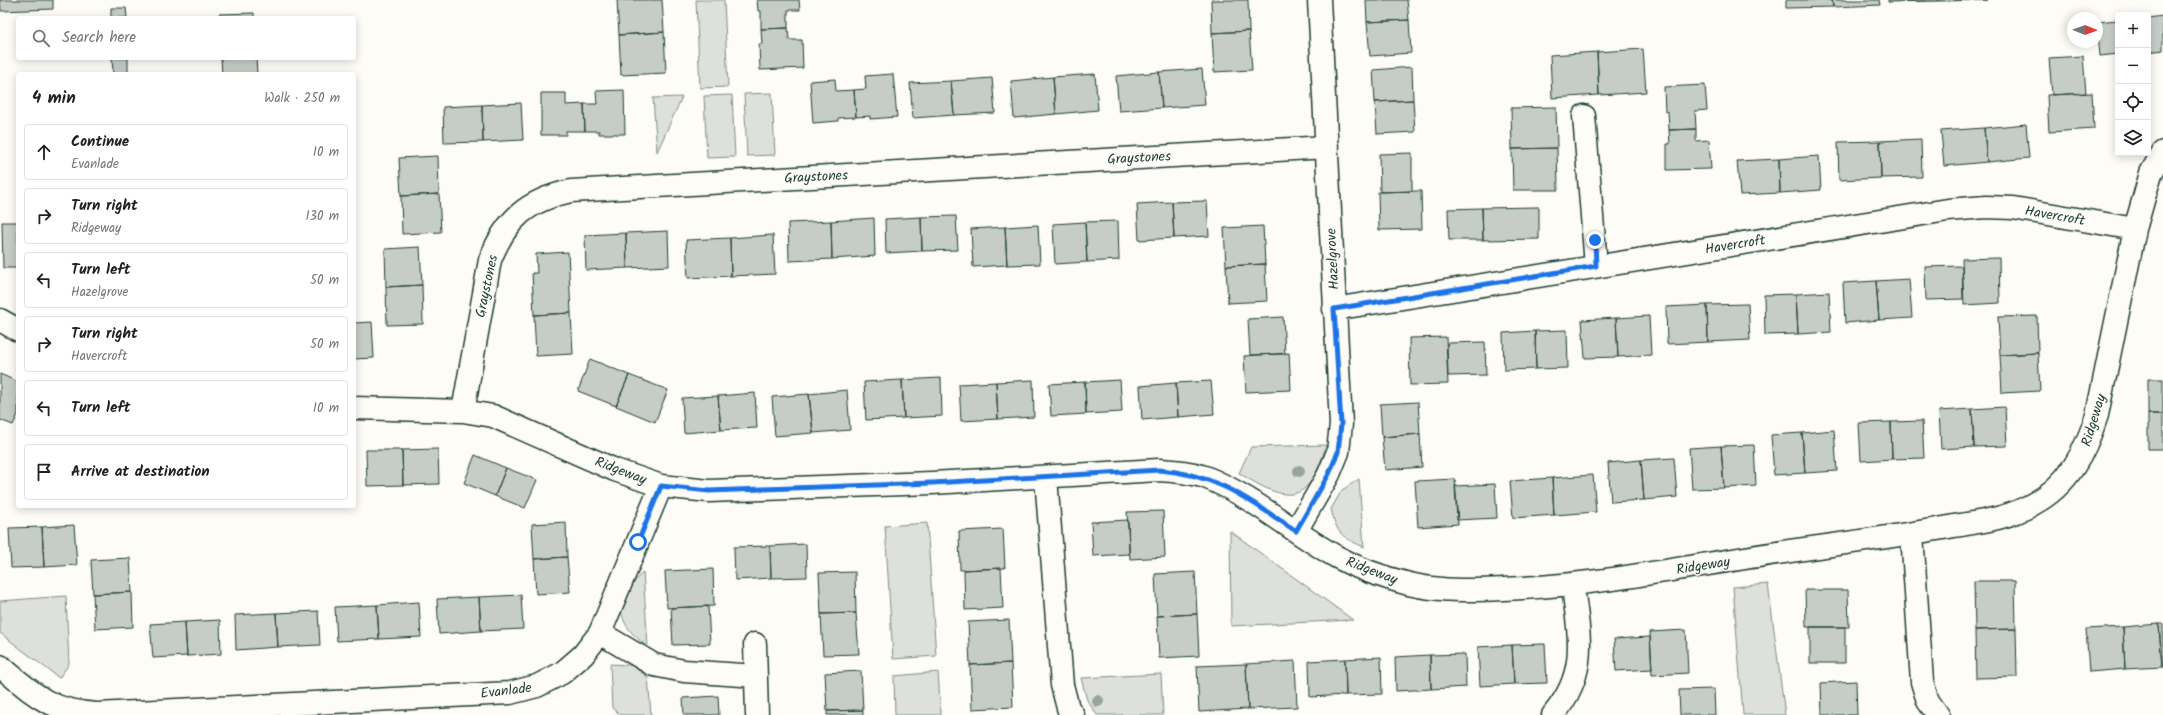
<!DOCTYPE html>
<html lang="en">
<head>
<meta charset="utf-8">
<style>
  :root { --surface:#fff; --page:#f2f2f2; --text:#202124; --muted:#757577; --line:#e0e0e0 }
  body { margin:0; font-family:Kalam,sans-serif; background:var(--page); color:var(--text) }
  .controls { position:absolute; right:12px; top:12px; display:grid; overflow:hidden; border-radius:4px; box-shadow:0 2px 10px #0003 }
  .controls button { width:36px; height:36px; display:grid; place-items:center; padding:0; border:0; border-bottom:1px solid var(--line); background:var(--surface); color:var(--text); font:20px sans-serif }
  .compass { position:absolute; left:2067px; top:12px; width:36px; height:36px; border-radius:50%; background:var(--surface); box-shadow:0 2px 10px #0003; rotate:91deg }
  .stop { position:absolute; width:12px; height:12px; margin:-9px; border:3px solid #1a73e8; border-radius:50%; background:#fff }
  .stop.end { background:#1a73e8; border-color:#fff; box-shadow:0 1px 4px #0008 }
  .list { margin:0; padding:0; list-style:none }
  h2 { display:flex; justify-content:space-between; align-items:center; height:52px; margin:0; padding:0 16px; font-size:17px }
  h2 small { font-size:13px; font-weight:400; color:var(--muted) }
  .list li { display:grid; grid-template-columns:26px 1fr auto; gap:12px; align-items:center; box-sizing:border-box; height:56px; margin:0 8px 8px; padding:0 8px; border:1px solid var(--line); border-radius:4px }
  .list b { display:block; font-size:15px; white-space:nowrap }
  .list p { margin:0; font-size:13px; white-space:nowrap; color:var(--muted) }
  .list em { font-size:13px; font-style:normal; color:var(--muted) }
  .icon { flex:none; width:22px; height:22px; fill:none; stroke:currentColor; stroke-width:2; stroke-linecap:round; stroke-linejoin:round }
  .map { position:relative; flex:none; width:2163px; height:715px; overflow:hidden }
  .search { position:absolute; background:var(--surface); box-shadow:0 2px 10px #0003; left:16px; top:16px; width:340px; height:44px; display:flex; align-items:center; gap:10px; box-sizing:border-box; padding:0 14px; border-radius:4px; color:var(--muted); font-size:15px }
  .panel { position:absolute; background:var(--surface); box-shadow:0 2px 10px #0003; left:16px; top:72px; width:340px; height:436px; border-radius:4px }
  .map>svg:first-child { display:block }
</style>
</head>
<body>
<div class="map">
<svg width="2163" height="715" viewBox="0 0 2163 715">
  <rect width="100%" height="100%" fill="#fdfcf7"/>
  <filter id="ink" filterUnits="userSpaceOnUse"><feTurbulence type="fractalNoise" baseFrequency=".025" numOctaves="2"/><feDisplacementMap in="SourceGraphic" scale="8" xChannelSelector="R" yChannelSelector="G"/><feConvolveMatrix kernelMatrix="1 2 1 2 8 2 1 2 1" color-interpolation-filters="sRGB"/></filter>
  <g filter="url(#ink)">
    <path fill="#dde0db" stroke="#7e8e88" d="M696,0h28l4,87 -28,1z
      M772,93l3,62 -28,1 -3,-62z
      M732,95l3,62 -28,1 -3,-62z
      M682,97l-25,55 -4,-54z
      M1326,445c-17,61 -38,59 -87,28l12,-26z
      M1359,479l5,68c-23,-10 -27,-13 -33,-38l11,-19z
      M927,523l9,133 -43,3 -8,-133z
      M1230,531l123,89 -122,6z
      M643,572l5,75c-16,-12 -32,-27 -25,-50 3,-8 14,-18 20,-25z
      M1768,584l17,131h-42l-10,-128z
      M66,596l3,68 -10,14 -59,-45v-32z
      M610,664l21,1 17,12 3,38h-30l-9,-7z
      M938,672l3,43h-46l-1,-39z
      M1161,674l2,41h-66l-10,-15 -6,-22z"/>
    <path fill="#c6cdc7" stroke="#1f3d34" d="M0,0h53v9l-52,2z
      M617,0h45l2,32 -45,3z
      M757,0h42l1,10h-12v18l-27,1v-18h-3z
      M1211,0h37l1,31 -37,2z
      M1366,0h41l2,20 -42,2z
      M1786,0h46l1,7 -47,1z
      M1832,0h47l1,5 -47,2z
      M1888,0h50v1l-50,1z
      M1938,0h50l-50,1z
      M111,8h15l1,10h-16z
      M254,13v5h-34l-1,-4z
      M2163,16v34l-15,2v-34z
      M1409,20l2,33 -41,3 -3,-34z
      M2118,20v34l-18,2 -3,-34z
      M788,28l1,12h13l1,28 -43,2 -1,-26h3l-1,-15z
      M1249,31l3,39 -38,2 -2,-39z
      M664,32l2,41 -45,2 -2,-40z
      M1643,49l3,43 -47,3 -2,-43z
      M1597,52l2,43 -47,3 -2,-43z
      M2083,56l3,37 -34,2 -3,-37z
      M112,58h16v16h-15z
      M221,58h35l1,16h-35z
      M1412,67l1,33 -38,2 -2,-32z
      M1202,69l3,36 -43,3 -3,-36z
      M1159,72l3,36 -43,3 -3,-35z
      M893,74l4,43 -27,2v-3l-14,1 -2,-27 12,-1 -1,-13z
      M1095,74l3,36 -42,4 -3,-37z
      M1053,77l3,37 -42,4 -3,-37z
      M992,78l3,35 -41,2 -3,-34z
      M835,79l1,12 18,-1 2,27 -18,1v3l-25,2 -3,-42z
      M951,81l3,34 -41,3 -3,-35z
      M1705,85l2,25 -12,1 1,18 -27,1 -1,-19 -3,1 -1,-25z
      M624,90l1,44h-26v-3h-14l-1,-27h13l-1,-13z
      M541,93h25v12l18,-1 1,27h-19v4h-25z
      M2092,93l2,36 -45,3 -2,-37z
      M1413,100l2,32 -38,2 -2,-32z
      M521,103l2,37 -40,2 -1,-37z
      M482,105l1,37 -39,1 -1,-36z
      M1556,107l1,41 -45,1 -1,-41z
      M2026,124l3,34 -42,4 -3,-34z
      M1984,128l3,34 -43,4 -3,-35z
      M1696,129v12l13,-1 2,29 -44,1v-26h3l-1,-14z
      M1921,139l1,38 -41,1 -1,-37z
      M1880,141l1,37 -42,2 -1,-38z
      M1557,148l1,42h-45l-1,-41z
      M1412,153v38l-32,1 -1,-38z
      M438,156l1,38 -38,2 -2,-38z
      M1819,156l2,34 -41,3 -1,-34z
      M1779,159l1,34 -40,2 -3,-34z
      M1421,191l1,38 -43,1 -1,-38z
      M439,194l2,38 -39,2 -1,-38z
      M1207,201l2,35 -35,2 -2,-36z
      M1172,202l2,36 -35,2 -2,-36z
      M1539,207v32l-56,1 -1,-32z
      M1482,208l1,32h-34l-1,-31z
      M956,216l2,34 -36,1 -1,-34z
      M921,217l1,34 -36,2 -1,-34z
      M874,218l1,38 -43,3 -1,-38z
      M831,221l1,38 -43,2 -1,-38z
      M1118,221l1,39 -32,2 -2,-40z
      M2,222h16v46h-15z
      M1085,222l2,40 -32,2 -2,-40z
      M1038,225l2,39 -33,1 -2,-38z
      M1263,226l2,38 -39,2 -2,-38z
      M1005,227l2,38 -34,2 -2,-38z
      M668,231l1,35 -42,2 -1,-35z
      M626,233l1,35 -41,2 -1,-35z
      M773,235l2,39 -44,2 -1,-38z
      M730,238l1,38 -43,2 -2,-38z
      M420,247l2,38 -36,2 -1,-38z
      M568,252l3,61 -37,2 -2,-42h5l-1,-19z
      M1999,258l1,45 -36,2 -2,-46z
      M1265,264l2,37 -39,2 -2,-37z
      M1962,266l1,33 -37,1 -1,-33z
      M1909,279l3,39 -33,2 -3,-39z
      M1876,281l3,39 -34,3 -2,-40z
      M422,285l1,39 -36,1 -1,-38z
      M1829,292l2,40 -33,2 -2,-40z
      M1796,294l2,40 -33,1 -1,-40z
      M1748,304l2,36 -42,2 -1,-37z
      M1707,305l1,37 -41,2 -1,-37z
      M571,313l2,41 -37,2 -2,-41z
      M1649,316l2,39 -33,2 -2,-39z
      M2037,316l1,37 -38,2 -2,-38z
      M1283,317l2,37 -35,1 -2,-36z
      M1616,318l2,39 -33,1 -3,-38z
      M372,322l2,36 -20,1v-36z
      M1567,330l1,38 -32,1 -1,-38z
      M1535,331l1,38 -32,1 -1,-37z
      M1446,337l2,47 -38,1 -1,-47z
      M1485,342l1,33 -38,1 -1,-33z
      M1289,353l2,37 -45,2 -2,-36z
      M2038,353l2,38 -38,2 -2,-38z
      M590,359l39,16 -13,31 -38,-15z
      M0,374l18,8v32l-5,11 -13,-5z
      M629,375l39,15 -13,32 -39,-16z
      M941,378l1,38 -38,2 -2,-38z
      M2148,379h15v35h-15z
      M902,380l2,38 -38,2 -2,-38z
      M1033,380l1,37 -36,2 -2,-37z
      M1120,380l2,32 -36,2 -1,-32z
      M1211,381l3,33 -36,3 -2,-34z
      M996,382l2,37 -37,2 -2,-37z
      M1085,382l1,32 -35,2 -2,-32z
      M1176,383l2,34 -36,3 -2,-34z
      M847,390l3,40 -37,3 -4,-39z
      M755,393l2,35 -36,2 -3,-34z
      M809,394l4,39 -38,3 -3,-39z
      M718,396l3,34 -37,3 -2,-35z
      M1418,402l2,32 -38,3 -2,-33z
      M2005,407l2,39 -33,1 -2,-38z
      M1972,409l2,38 -33,2 -2,-38z
      M2148,414h15v35h-15z
      M1922,421l2,37 -32,1 -1,-37z
      M1891,422l1,37 -31,2 -2,-38z
      M1834,430l3,41 -32,2 -3,-40z
      M1802,433l3,40 -31,2 -3,-40z
      M1420,434l2,33 -37,3 -3,-33z
      M1754,445l2,41 -32,2 -3,-42z
      M1721,446l3,42 -32,1 -3,-41z
      M438,449l1,35 -36,1 -1,-35z
      M366,450h36l1,35 -36,1z
      M475,455l31,13 -11,28 -31,-13z
      M1674,458l3,39 -33,3 -3,-40z
      M1641,460l3,40 -33,2 -3,-39z
      M506,468l31,12 -12,28 -30,-12z
      M1593,475l3,37 -42,3 -2,-37z
      M1552,478l2,37 -41,3 -3,-37z
      M1455,479l3,45 -40,3 -3,-46z
      M1495,484l2,34 -40,2 -2,-34z
      M1163,511l2,46 -35,2 -3,-47z
      M1128,520l1,34 -36,2 -2,-34z
      M566,522l1,35 -33,2 -2,-35z
      M74,525l3,40 -33,2 -2,-40z
      M42,527l2,40 -33,1 -2,-40z
      M1003,529l2,39 -45,2 -1,-39z
      M806,544l1,33 -36,1 -1,-32z
      M770,546l1,32 -36,2 -1,-33z
      M567,557l3,35 -34,2 -2,-35z
      M130,558l2,34 -39,2 -2,-34z
      M1001,568l2,40 -38,2 -1,-40z
      M713,569l1,37 -47,2 -2,-37z
      M855,572l1,41 -35,1 -2,-41z
      M1195,572l2,42 -40,2 -2,-42z
      M1974,581h41l1,48 -41,1z
      M1805,590h43l1,37h-43z
      M132,592l1,35 -38,2 -2,-35z
      M521,595l2,34 -42,2 -2,-34z
      M479,597l2,34 -42,3 -2,-35z
      M419,602l2,35 -42,2 -2,-34z
      M377,605l2,34 -42,2 -2,-34z
      M708,606l2,38 -37,1 -2,-37z
      M318,611l2,34 -42,2 -2,-34z
      M276,613l2,34 -42,3 -1,-35z
      M856,613l3,41 -36,1 -2,-41z
      M1197,614l2,42 -40,2 -2,-42z
      M220,620l1,34 -34,2 -2,-34z
      M1009,620l2,43 -41,2 -2,-43z
      M185,622l2,34 -34,2 -3,-34z
      M2159,624l3,43 -37,2 -2,-42z
      M2159,624h4v43h-1z
      M1810,627h35v36h-35z
      M2123,627l2,42 -36,3 -3,-43z
      M2016,629l1,48 -41,1 -1,-48z
      M1686,630l2,43 -36,2 -2,-43z
      M1650,637l2,32 -36,2 -2,-32z
      M1545,644l2,39 -33,1 -2,-39z
      M1512,645l2,39 -34,2 -2,-39z
      M1465,654l1,33 -35,2 -1,-34z
      M1430,655l1,34 -35,2 -1,-34z
      M1381,657l1,37 -36,1 -1,-36z
      M1345,659l1,36 -36,2 -1,-36z
      M1295,661l2,46 -49,2 -2,-45z
      M1011,663l2,44 -41,2 -2,-44z
      M1246,664l2,45 -49,3 -2,-46z
      M861,671l2,39 -36,1 -2,-38z
      M1856,681l1,34h-35l-1,-32z
      M1714,689l1,26h-35l-1,-25z
      M718,696l1,19h-35l-1,-17z
      M863,710v5h-36v-4z"/>
    <g fill="none" stroke-linecap="round" stroke-linejoin="round">
      <defs>
        <path id="minor" d="M1584,116l12,150
          M1334,309l614,-99 38,-3 27,1 122,21
          M0,320l18,10
          M354,408l109,3 30,5 122,54 46,16 48,5 223,-8 227,-13c16,1 31,2 46,7 48,19 87,55 132,80 22,12 48,21 72,27 37,9 75,6 113,4 92,-5 183,-25 275,-38 50,-7 101,-14 152,-23 28,-5 59,-8 84,-23 36,-19 52,-52 64,-89l38,-186 16,-56 12,-21
          M463,411l27,-151c16,-41 38,-60 81,-69l756,-44
          M1046,477l16,208 6,23 5,7
          M1296,531l33,-57 9,-22 3,-28 -22,-424
          M1912,534l10,148 6,19 10,14
          M600,633l54,32 30,6 72,5
          M755,644l2,71
          M0,666c35,29 49,45 97,48l413,-21 27,-7 25,-13 21,-18 17,-22 61,-147
          M1553,715c36,-43 26,-78 20,-129"/>
      </defs>
      <use href="#minor" stroke="#1f3d34" stroke-width="25"/>
      <use href="#minor" stroke="#fdfcf7" stroke-width="22"/>
    </g>
    <g fill="#98a59e">
      <circle cx="1299" cy="471" r="6"/>
      <circle cx="1098" cy="701" r="6"/>
    </g>
  </g>
  <g fill="none" stroke-linecap="round" stroke-linejoin="round" filter="url(#ink)">
    <path stroke="#1a73e8" stroke-width="5" d="M638,542l23,-56 48,5 223,-8 227,-13c58,4 90,30 137,61l33,-57 9,-22 3,-28 -7,-115 262,-43 -1,-26"/>
  </g>
  <g text-anchor="middle" stroke-width="3" stroke-linejoin="round" paint-order="stroke">
    <g font-size="14" fill="#1f3d34" stroke="#fdfcf7">
      <text transform="translate(1139 157) rotate(-3)" y="5">Graystones</text>
      <text transform="translate(816 176) rotate(-3)" y="5">Graystones</text>
      <text transform="translate(2055 215) rotate(10)" y="5">Havercroft</text>
      <text transform="translate(1735 244) rotate(-9)" y="5">Havercroft</text>
      <text transform="translate(1332 259) rotate(-93)" y="5">Hazelgrove</text>
      <text transform="translate(486 286) rotate(-78)" y="5">Graystones</text>
      <text transform="translate(2093 420) rotate(-73)" y="5">Ridgeway</text>
      <text transform="translate(621 470) rotate(21)" y="5">Ridgeway</text>
      <text transform="translate(1703 565) rotate(-9)" y="5">Ridgeway</text>
      <text transform="translate(1372 570) rotate(21)" y="5">Ridgeway</text>
      <text transform="translate(506 690) rotate(-7)" y="5">Evanlade</text>
    </g>
  </g>
</svg>
<div class="controls">
<button>+</button>
<button>−</button>
<button><svg class="icon" aria-label="locate" viewBox="0 0 24 24"><circle cx="12" cy="12" r="6"/><path d="M12 2v4M12 18v4M2 12h4M18 12h4"/></svg></button>
<button><svg class="icon" aria-label="layers" viewBox="0 0 24 24"><path d="M12 4l9 5-9 5-9-5zM3 14l9 5 9-5"/></svg></button>
</div>
<svg class="compass" viewBox="-18 -18 36 36"><path d="M0-13l5 13h-10z" fill="#e53935"/><path d="M0 13l5-13h-10z" fill="#757577"/></svg>
<div class="stop" style="left:638px;top:542px"></div>
<div class="stop end" style="left:1595px;top:240px"></div>
<div class="search"><svg class="icon" aria-label="search" viewBox="0 0 24 24"><circle cx="10" cy="10" r="6"/><path d="M15 15l6 6"/></svg>Search here</div>
<section class="panel">
<h2>4 min<small>Walk · 250 m</small></h2>
<ul class="list">
<li><svg class="icon" aria-label="ahead" viewBox="0 0 24 24"><path d="M12 20V5M6 11l6-6 6 6"/></svg><div><b>Continue</b><p>Evanlade</p></div><em>10 m</em></li>
<li><svg class="icon" aria-label="right" viewBox="0 0 24 24"><path d="M7 20v-9h11M14 6l5 5-5 5"/></svg><div><b>Turn right</b><p>Ridgeway</p></div><em>130 m</em></li>
<li><svg class="icon" aria-label="left" viewBox="0 0 24 24"><path d="M17 20v-9H6M10 6l-5 5 5 5"/></svg><div><b>Turn left</b><p>Hazelgrove</p></div><em>50 m</em></li>
<li><svg class="icon" aria-label="right" viewBox="0 0 24 24"><path d="M7 20v-9h11M14 6l5 5-5 5"/></svg><div><b>Turn right</b><p>Havercroft</p></div><em>50 m</em></li>
<li><svg class="icon" aria-label="left" viewBox="0 0 24 24"><path d="M17 20v-9H6M10 6l-5 5 5 5"/></svg><div><b>Turn left</b></div><em>10 m</em></li>
<li><svg class="icon" aria-label="arrive" viewBox="0 0 24 24"><path d="M6 21V4h12l-3 4 3 4H6"/></svg><div><b>Arrive at destination</b></div></li>
</ul>
</section>
</div>
</body>
</html>
